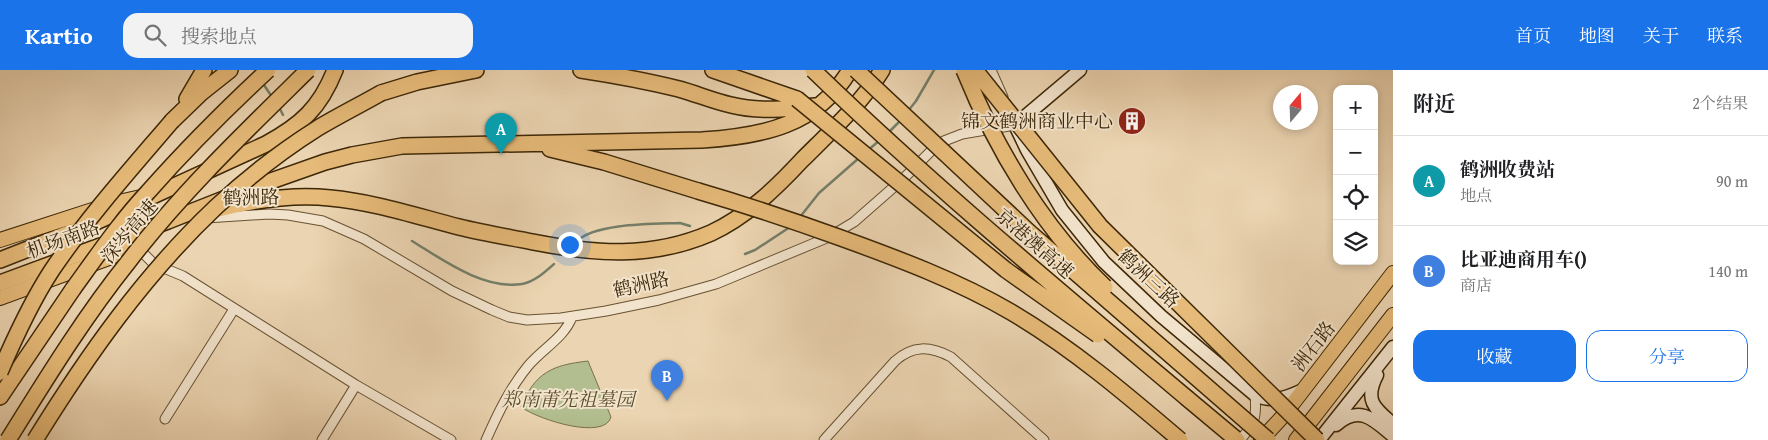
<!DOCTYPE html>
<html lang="zh">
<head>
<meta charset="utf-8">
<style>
  :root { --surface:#fff; --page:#f2f2f2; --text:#202124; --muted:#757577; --line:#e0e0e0; --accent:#1a73e8 }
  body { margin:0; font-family:"Gentium Book Plus","Noto Serif SC",serif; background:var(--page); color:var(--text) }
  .controls { position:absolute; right:15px; top:15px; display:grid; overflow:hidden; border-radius:10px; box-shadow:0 2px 8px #0003 }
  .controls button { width:45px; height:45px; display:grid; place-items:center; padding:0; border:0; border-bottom:1px solid var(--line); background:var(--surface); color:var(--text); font:25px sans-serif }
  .compass { position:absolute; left:1273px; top:15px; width:45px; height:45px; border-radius:50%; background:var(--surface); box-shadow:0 2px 8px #0003; rotate:19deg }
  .you { position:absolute; left:569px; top:174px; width:18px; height:18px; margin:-12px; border:4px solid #fff; border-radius:50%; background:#1a73e8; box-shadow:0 0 0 8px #1a73e833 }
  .badge { display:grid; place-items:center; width:32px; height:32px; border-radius:50%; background:var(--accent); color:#fff; font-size:16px; font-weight:700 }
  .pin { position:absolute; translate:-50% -41px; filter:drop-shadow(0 1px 2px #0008) }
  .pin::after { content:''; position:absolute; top:26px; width:18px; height:15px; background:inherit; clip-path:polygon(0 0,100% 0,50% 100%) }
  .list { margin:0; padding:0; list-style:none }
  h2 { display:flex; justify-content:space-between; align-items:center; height:65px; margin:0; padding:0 20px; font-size:21px }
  h2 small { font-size:16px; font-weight:400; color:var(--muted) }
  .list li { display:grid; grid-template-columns:32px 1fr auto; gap:15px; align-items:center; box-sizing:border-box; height:90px; padding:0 20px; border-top:1px solid var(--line) }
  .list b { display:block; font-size:19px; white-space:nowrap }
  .list p { margin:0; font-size:16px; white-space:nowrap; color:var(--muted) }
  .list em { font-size:16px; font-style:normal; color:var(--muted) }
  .actions { display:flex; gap:10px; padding:15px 20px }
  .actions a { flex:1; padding:11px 0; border:1px solid var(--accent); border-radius:15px; text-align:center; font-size:18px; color:var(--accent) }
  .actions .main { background:var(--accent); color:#fff }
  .icon { flex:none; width:28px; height:28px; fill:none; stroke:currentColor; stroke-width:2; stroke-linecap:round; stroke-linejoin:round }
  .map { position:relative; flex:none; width:1393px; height:370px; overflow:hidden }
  header { display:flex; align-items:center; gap:30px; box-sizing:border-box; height:70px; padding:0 25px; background:var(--accent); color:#fff }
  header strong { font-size:24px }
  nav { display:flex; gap:28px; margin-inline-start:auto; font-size:18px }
  .search { width:350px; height:45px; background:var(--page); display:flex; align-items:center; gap:12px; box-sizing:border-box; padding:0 18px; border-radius:15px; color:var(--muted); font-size:19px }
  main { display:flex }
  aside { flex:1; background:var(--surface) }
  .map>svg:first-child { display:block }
</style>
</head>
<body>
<header>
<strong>Kartio</strong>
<div class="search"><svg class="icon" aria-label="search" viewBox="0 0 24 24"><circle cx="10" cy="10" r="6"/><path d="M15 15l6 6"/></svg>搜索地点</div>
<nav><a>首页</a><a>地图</a><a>关于</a><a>联系</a></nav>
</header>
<main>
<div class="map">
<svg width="1393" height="370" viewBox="0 0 1393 370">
  <rect width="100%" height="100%" fill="#ebd4b1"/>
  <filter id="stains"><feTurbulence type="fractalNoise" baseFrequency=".004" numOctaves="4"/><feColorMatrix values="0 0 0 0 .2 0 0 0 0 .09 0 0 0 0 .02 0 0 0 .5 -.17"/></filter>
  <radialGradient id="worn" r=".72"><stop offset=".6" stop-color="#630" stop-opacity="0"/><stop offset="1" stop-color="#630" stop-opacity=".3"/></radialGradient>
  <path fill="#b2be8f" stroke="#78724b" d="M588,291l23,56c-6,23 -70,4 -90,-10 14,-35 32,-42 67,-46z"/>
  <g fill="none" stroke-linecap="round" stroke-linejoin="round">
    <path stroke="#747e69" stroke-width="2.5" d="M262,12l10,15
      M279,37l4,8
      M908,41l8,-10 18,-31
      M888,63l14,-14
      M867,81l13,-11
      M800,147l19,-24 40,-35
      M412,171c31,19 72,49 110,43 12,-2 23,-12 32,-20
      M577,171c19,-18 77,-17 103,-18l10,3
      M745,184l10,-4 35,-23"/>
    <defs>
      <path id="street" d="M991,0l12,27
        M206,148l63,-4 19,1 35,6 41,18 88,52 40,19 17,7 18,3 34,-2 45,-7 53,-11 57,-16 113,-47 25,-15 49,-43 29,-29 12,-9 18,-7 53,-9 -2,-4
        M137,177l17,17 29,12 173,109 95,55
        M165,349l69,-110
        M322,370l34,-55
        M486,370c12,-27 24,-52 42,-74 14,-17 36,-28 44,-49
        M824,370l71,-79c18,-16 35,-15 56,-4l93,83
        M1240,370c15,-17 17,-23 15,-45"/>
      <path id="secondary" d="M1080,0l-65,55 12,25 35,60 42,52 57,54 94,79c17,8 31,3 48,-5
        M1377,305c-13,25 -3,33 16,49
        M1336,355c24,-21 38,-5 57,11
        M1319,370l74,-93"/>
      <path id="primary" d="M0,170l114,-37 27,-6
        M0,228l109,-40 26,-13 11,-9
        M1261,370l23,-25 109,-142
        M1296,370l97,-125"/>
      <path id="highway" d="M581,0c33,5 66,11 98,19 18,5 34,12 52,16 28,7 56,4 84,1
        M713,0l84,29
        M381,23l36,-11 59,-12
        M187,29l17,-29
        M172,51l29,-28 29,-23
        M550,79l54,13 94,29
        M218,139c36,-9 75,-15 112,-11 44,4 86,18 129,29 24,6 49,10 74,15 62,12 118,17 178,-9 35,-16 65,-45 91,-73 28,-28 59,-56 80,-90
        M0,190l87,-34 179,-82c35,-19 54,-36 69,-74
        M0,213l168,-62 86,-34 71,-25 27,-7 50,-9 300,-6c61,-4 114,-14 148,-70
        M0,327l73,-108
        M1188,329l49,41"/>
    </defs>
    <use href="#street" stroke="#685232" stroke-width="11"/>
    <use href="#secondary" stroke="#3d2707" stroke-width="15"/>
    <use href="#primary" stroke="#3d2707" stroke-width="16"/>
    <use href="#highway" stroke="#3d2707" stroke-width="18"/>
    <use href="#street" stroke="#f2e3cc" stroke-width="9"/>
    <use href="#secondary" stroke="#f2e3cc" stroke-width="12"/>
    <use href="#primary" stroke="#e6ba78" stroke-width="14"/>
    <use href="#highway" stroke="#e6ba78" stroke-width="15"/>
    <defs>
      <path id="highway-bridge" d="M813,0c120,116 248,222 375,329
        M856,0l173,162 239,208
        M964,0c32,79 79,158 141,217
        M975,0l125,156 217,214
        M797,29l209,171 92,65
        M698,121c48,14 96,30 143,47 58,21 117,43 170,74 61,36 115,82 169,128
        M73,219c24,-33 47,-67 75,-97 38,-43 78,-83 120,-122
        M0,302c15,-35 31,-70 52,-102 36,-53 79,-101 120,-149
        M8,370c38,-61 76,-123 121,-179 53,-69 117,-130 179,-191
        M35,370c52,-84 109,-165 181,-233 30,-28 67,-57 102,-79 20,-12 42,-23 63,-35"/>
    </defs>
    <use href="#highway-bridge" stroke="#3d2707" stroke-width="18" stroke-linecap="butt"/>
    <use href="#highway-bridge" stroke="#e6ba78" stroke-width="15"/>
  </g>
  <defs>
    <symbol id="building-disc" viewBox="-11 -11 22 22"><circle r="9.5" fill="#8f2418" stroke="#f2e3cc"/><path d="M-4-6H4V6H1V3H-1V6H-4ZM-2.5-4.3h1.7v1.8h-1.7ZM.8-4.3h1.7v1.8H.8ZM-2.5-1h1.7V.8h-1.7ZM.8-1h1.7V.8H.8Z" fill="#fff"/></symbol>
  </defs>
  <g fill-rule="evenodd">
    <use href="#building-disc" x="1116" y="35" width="32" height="32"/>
  </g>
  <g text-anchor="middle" stroke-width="4" stroke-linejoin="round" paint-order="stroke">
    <g font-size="19" fill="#3d2707" stroke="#f2e3cc" text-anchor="end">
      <text x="1113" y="58">锦文鹤洲商业中心</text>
    </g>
    <g font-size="19" fill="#3d2707" stroke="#f2e3cc">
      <text transform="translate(251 127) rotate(-1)" y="7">鹤洲路</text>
      <text transform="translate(129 161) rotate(-50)" y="7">深岑高速</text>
      <text transform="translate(63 169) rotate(-20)" y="7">机场南路</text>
      <text transform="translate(1035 173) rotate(41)" y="7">京港澳高速</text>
      <text transform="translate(1149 208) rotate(43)" y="7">鹤洲三路</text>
      <text transform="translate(641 214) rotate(-13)" y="7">鹤洲路</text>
      <text transform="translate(1313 276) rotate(-52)" y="7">洲石路</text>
    </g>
    <g font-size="19" font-style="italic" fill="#5a4d29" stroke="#f2e3cc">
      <text x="568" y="336">郑南莆先祖墓园</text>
    </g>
  </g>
  <rect width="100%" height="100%" filter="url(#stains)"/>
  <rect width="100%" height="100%" fill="url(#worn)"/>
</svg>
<div class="controls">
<button>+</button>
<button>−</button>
<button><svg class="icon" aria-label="locate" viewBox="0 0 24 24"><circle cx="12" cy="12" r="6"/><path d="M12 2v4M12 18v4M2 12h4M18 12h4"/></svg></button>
<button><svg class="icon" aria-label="layers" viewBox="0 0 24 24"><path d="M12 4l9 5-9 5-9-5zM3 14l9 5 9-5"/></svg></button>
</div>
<svg class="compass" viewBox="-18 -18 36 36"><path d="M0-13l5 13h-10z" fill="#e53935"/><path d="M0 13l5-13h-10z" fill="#757577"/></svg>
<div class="you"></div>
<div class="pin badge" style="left:501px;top:84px;background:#0f9aa8">A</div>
<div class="pin badge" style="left:667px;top:331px;background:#3f7fe0">B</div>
</div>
<aside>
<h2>附近<small>2个结果</small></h2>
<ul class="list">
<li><span class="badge" style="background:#0f9aa8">A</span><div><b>鹤洲收费站</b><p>地点</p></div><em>90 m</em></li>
<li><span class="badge" style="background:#3f7fe0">B</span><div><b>比亚迪商用车()</b><p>商店</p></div><em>140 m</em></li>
</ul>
<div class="actions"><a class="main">收藏</a><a>分享</a></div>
</aside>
</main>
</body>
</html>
